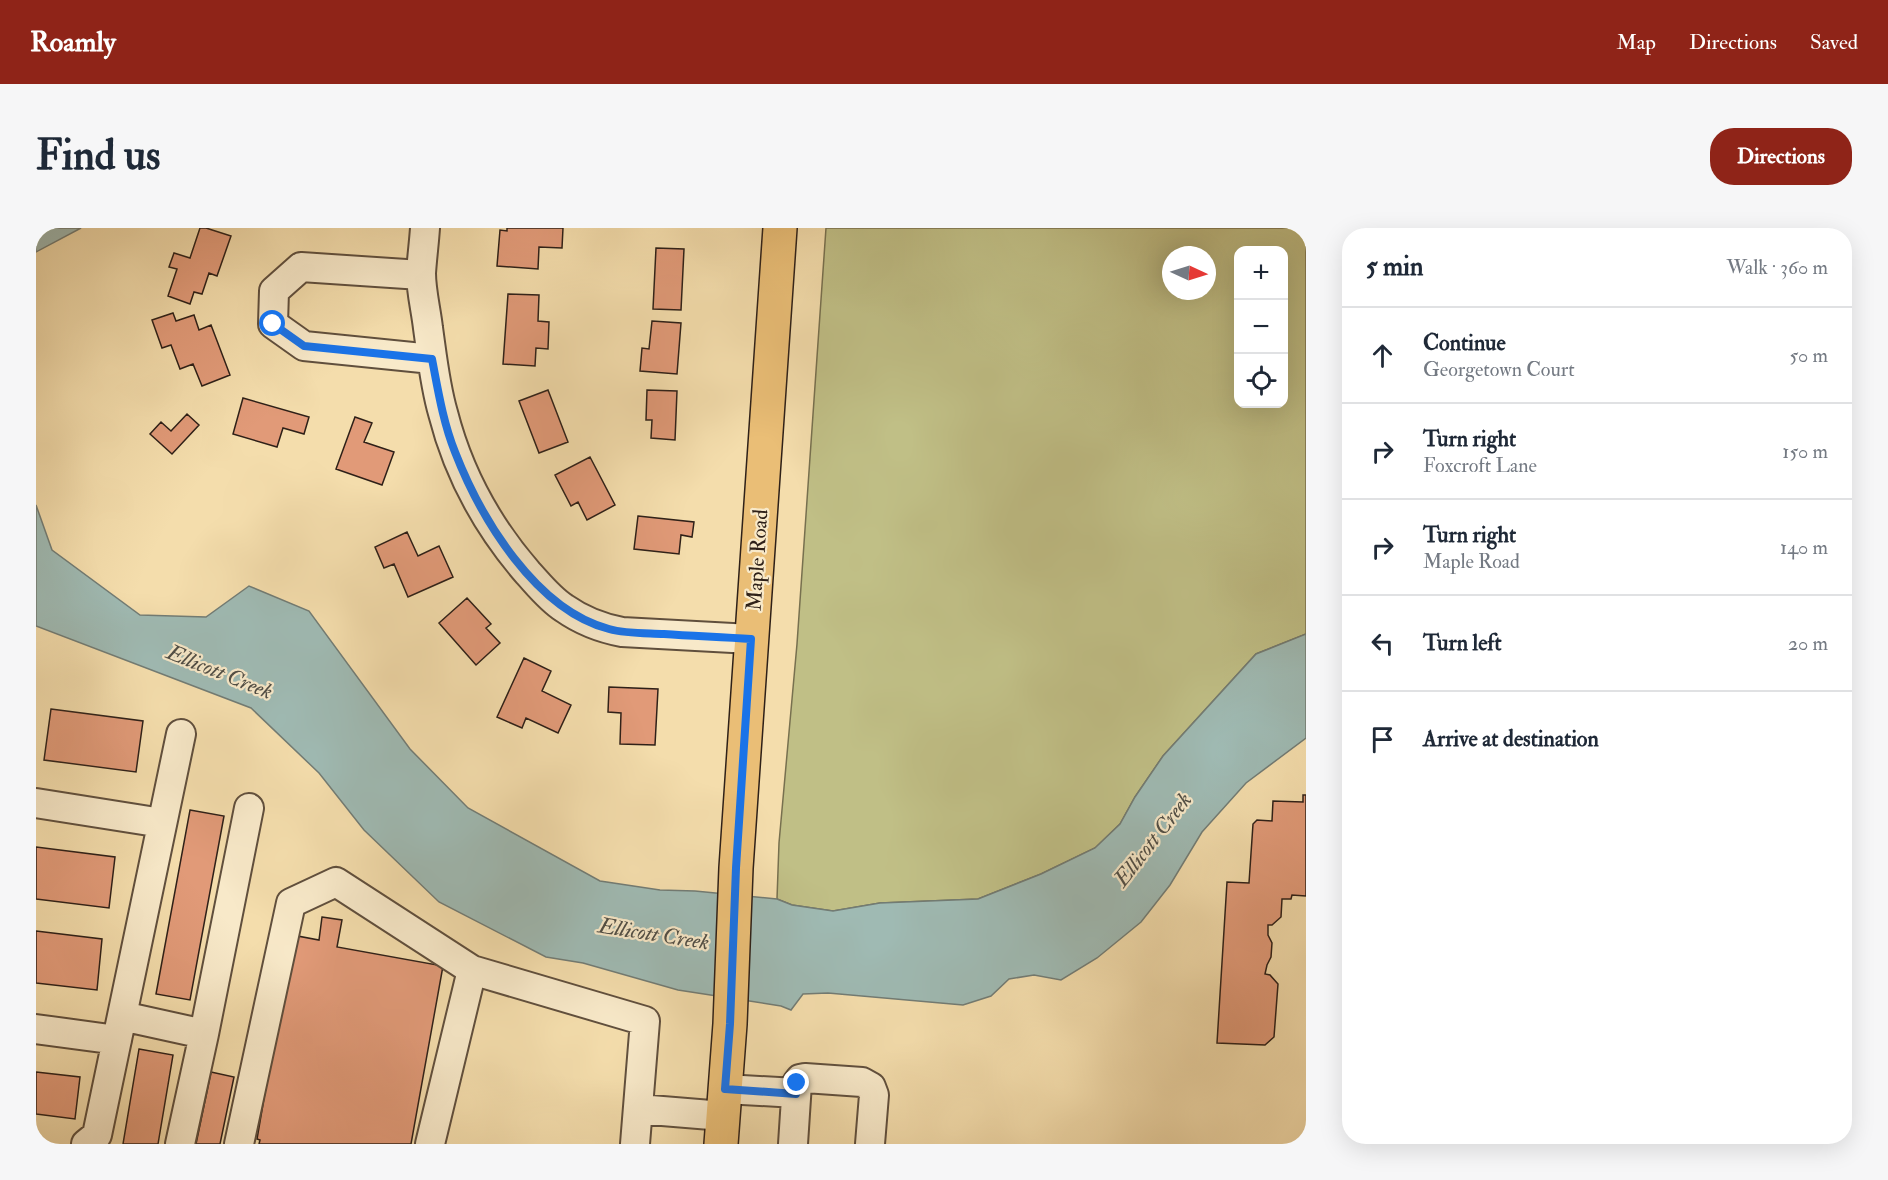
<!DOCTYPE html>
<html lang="en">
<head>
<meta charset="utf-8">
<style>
  :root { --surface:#fff; --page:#f6f6f7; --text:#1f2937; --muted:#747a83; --line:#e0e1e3; --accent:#8f2418 }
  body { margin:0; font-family:"IM FELL Double Pica",serif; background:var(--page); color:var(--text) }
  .controls { position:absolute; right:18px; top:18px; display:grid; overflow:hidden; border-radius:12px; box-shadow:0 6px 24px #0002 }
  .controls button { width:54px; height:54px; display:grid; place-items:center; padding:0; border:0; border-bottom:2px solid var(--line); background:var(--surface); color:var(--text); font:30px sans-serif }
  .compass { position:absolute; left:1126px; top:18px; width:54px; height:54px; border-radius:50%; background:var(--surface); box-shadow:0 6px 24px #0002; rotate:94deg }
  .stop { position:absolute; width:18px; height:18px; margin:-14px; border:4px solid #1a73e8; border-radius:50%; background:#fff }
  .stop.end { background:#1a73e8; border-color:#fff; box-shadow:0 2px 6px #0008 }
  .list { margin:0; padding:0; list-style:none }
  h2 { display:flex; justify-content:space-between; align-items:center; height:78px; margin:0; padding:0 24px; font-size:26px }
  h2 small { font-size:20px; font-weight:400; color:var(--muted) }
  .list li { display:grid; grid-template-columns:39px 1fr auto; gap:18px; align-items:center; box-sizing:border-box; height:96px; padding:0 24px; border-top:2px solid var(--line) }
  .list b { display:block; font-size:22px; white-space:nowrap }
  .list p { margin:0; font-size:20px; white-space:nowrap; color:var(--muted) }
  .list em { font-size:20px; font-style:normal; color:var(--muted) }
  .icon { flex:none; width:33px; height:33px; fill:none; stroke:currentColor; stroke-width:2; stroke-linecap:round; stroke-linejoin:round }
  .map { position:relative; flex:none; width:1270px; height:916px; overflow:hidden; border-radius:24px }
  header { display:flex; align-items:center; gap:36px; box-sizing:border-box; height:84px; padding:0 30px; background:var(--accent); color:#fff }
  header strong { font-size:28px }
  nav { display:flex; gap:33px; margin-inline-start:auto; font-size:21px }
  .intro { display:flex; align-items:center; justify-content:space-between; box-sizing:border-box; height:144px; padding:0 36px }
  h1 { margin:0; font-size:42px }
  .button { padding:15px 27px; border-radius:24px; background:var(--accent); color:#fff; font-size:21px; font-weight:700 }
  main { display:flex; gap:36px; padding:0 36px }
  aside { flex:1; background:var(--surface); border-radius:24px; box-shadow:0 6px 24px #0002 }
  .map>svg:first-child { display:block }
</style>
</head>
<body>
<header>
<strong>Roamly</strong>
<nav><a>Map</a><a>Directions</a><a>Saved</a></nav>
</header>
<div class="intro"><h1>Find us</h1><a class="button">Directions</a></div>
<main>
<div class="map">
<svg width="1270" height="916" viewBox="0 0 1270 916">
  <rect width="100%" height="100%" fill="#f4ddac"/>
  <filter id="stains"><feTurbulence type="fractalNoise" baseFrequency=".00333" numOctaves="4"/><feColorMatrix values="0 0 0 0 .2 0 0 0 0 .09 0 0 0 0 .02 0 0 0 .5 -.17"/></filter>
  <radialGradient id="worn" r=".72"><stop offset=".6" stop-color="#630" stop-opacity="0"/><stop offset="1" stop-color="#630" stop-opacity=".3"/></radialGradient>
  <path fill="#c0bf86" stroke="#77704f" stroke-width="1.5" fill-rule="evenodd" d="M790,0h480v406l-50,20 -93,102 -28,41 -15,27 -25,24 -54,26 -63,25 -98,4 -47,8 -41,-6 -15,-6 2,-56 18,-199zM1202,22h46v154h-46zM1135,27h36v36h-36z"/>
  <path fill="#9fbab3" stroke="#727c75" stroke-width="1.5" d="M0,0h45l-45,24z
    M0,277l16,45 88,65 66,2 43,-31 60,25 101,138 58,59 132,73 60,9 35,1 82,8 15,6 41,6 47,-8 98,-4 63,-25 54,-26 25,-24 15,-27 28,-41 93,-102 50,-20v104l-60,45 -44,49 -32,53 -29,37 -44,36 -36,22 -27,-5 -25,4 -18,17 -28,9 -135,-12 -25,1 -12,16 -10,-4 -103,-16 -95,-27 -37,-6 -107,-55 -75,-72 -45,-57 -68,-65 -215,-82z"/>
  <path fill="#e19a78" stroke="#2e2018" stroke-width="1.5" d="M164,0h6l25,8 -14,40 -8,-3 -7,21 -8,-2 -4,12 -22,-8 9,-27 -8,-2 5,-14 16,5z
    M471,0h56l-1,20 -23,-1 -1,22 -41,-3 3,-36 7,1z
    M620,20l28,1 -3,61 -28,-1z
    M472,66l31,1 -1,26 11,1 -1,27 -12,-1 -1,18 -32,-2z
    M137,85l3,8 18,-6 5,15 12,-5 19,50 -28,11 -9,-22 -13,5 -9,-24 -9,3 -10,-28z
    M616,93l29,2 -4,51 -37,-3 2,-23 7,1z
    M512,162l20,52 -29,11 -20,-52z
    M611,162l30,1 -2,49 -24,-2 1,-18h-6z
    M207,170l66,19 -5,17 -21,-6 -6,19 -44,-13z
    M151,186l12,11 -27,29 -22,-20 11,-12 10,9z
    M319,189l17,6 -8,19 30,10 -12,33 -46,-16z
    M554,229l25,48 -28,15 -9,-18 -7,4 -16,-31z
    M602,288l56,6 -2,15 -11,-2 -2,19 -45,-5z
    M371,304l11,24 21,-10 14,31 -45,20 -14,-33 -10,4 -9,-21z
    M431,370l24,26 -5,4 14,15 -24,22 -37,-42z
    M488,430l27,13 -9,20 29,14 -13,28 -32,-15 -4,10 -25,-11z
    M573,459l49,2 -3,56 -35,-1 1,-31 -13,-1z
    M15,481l92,12 -7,51 -92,-12z
    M1267,567h3v101l-14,-1 -1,4h-9l-1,18 -9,8h-4v10l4,8 -1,14 -4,8 -2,9 5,1 8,9 -4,53 -9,8 -48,-2 10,-161 22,1 4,-59 4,-4 15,1 1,-20 30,1z
    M154,582l34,6 -34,184 -34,-6z
    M0,619l79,10 -6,51 -73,-9z
    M286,689l20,3 -5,27 106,19 -32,178h-152l1,-4 -3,-1 35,-204 27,5z
    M0,703l66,8 -5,51 -61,-7z
    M103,821l34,6 -15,89h-35z
    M0,844l44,5 -5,42 -39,-5z
    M175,844l23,5 -14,67h-24z"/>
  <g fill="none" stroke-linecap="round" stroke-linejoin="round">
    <defs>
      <path id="minor" d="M389,0c-1,15 -3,30 -4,45 0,18 5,37 7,55 4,28 7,58 15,85 15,59 45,114 85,160 11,12 22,26 36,35 17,12 37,20 58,24l129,7
        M385,47l-120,-8 -27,24 -1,33 31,22 128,13
        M0,575l126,20
        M86,788l82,18
        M0,801l81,11
        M689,861l71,4
        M602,881l85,7
        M50,916l11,-9 84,-401
        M144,916l24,-110 45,-226
        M203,916l52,-241 45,-21 136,88
        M394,916l42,-174 173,51 -10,123
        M757,916l4,-61 3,-4 5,-1 57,4 9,5 3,8 -4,49"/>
      <path id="major" d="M685,916l9,-120 6,-156 44,-640"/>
    </defs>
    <use href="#minor" stroke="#604f3d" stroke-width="32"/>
    <use href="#major" stroke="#2e2018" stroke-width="36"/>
    <use href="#minor" stroke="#f8e9c9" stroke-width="28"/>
    <use href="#major" stroke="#eabe76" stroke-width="33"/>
  </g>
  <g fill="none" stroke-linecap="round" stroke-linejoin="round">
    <path stroke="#1a73e8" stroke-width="8" d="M237,96l31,22 128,13c6,31 11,63 23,93 26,67 81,158 154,177 18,5 37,4 55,5 29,2 58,3 87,5l-15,229 -6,156 -5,65 71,5 1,-11"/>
  </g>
  <g text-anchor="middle" stroke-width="4.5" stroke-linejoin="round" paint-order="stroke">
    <g font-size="21" fill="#2e2018" stroke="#f8e9c9">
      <text transform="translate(721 332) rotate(-86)" y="7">Maple Road</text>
    </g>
    <g font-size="22" font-style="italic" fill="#504e46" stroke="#f8e9c9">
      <text transform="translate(184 443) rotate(22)" y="8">Ellicott Creek</text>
      <text transform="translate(1116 611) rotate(-52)" y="8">Ellicott Creek</text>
      <text transform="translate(618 705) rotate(9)" y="8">Ellicott Creek</text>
    </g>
  </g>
  <rect width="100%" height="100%" filter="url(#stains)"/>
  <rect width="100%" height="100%" fill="url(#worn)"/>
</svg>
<div class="controls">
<button>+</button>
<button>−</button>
<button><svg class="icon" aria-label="locate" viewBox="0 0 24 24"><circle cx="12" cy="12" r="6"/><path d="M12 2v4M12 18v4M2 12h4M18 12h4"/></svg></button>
</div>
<svg class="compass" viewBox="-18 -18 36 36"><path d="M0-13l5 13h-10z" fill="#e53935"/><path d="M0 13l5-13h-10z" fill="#747a83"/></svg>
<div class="stop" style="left:237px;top:96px"></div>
<div class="stop end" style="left:761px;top:855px"></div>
</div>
<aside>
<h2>5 min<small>Walk · 360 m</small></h2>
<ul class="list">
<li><svg class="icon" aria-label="ahead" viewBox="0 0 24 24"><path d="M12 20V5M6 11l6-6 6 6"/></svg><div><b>Continue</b><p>Georgetown Court</p></div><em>50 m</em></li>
<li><svg class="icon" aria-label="right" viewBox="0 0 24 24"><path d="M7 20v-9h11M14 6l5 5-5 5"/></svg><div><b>Turn right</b><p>Foxcroft Lane</p></div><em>150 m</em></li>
<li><svg class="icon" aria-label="right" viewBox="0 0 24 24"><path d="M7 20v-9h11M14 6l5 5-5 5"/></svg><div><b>Turn right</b><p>Maple Road</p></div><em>140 m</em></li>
<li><svg class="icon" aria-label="left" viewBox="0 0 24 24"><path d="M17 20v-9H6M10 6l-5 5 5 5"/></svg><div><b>Turn left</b></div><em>20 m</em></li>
<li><svg class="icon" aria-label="arrive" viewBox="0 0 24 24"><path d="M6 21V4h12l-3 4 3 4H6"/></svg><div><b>Arrive at destination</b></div></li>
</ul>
</aside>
</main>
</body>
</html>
